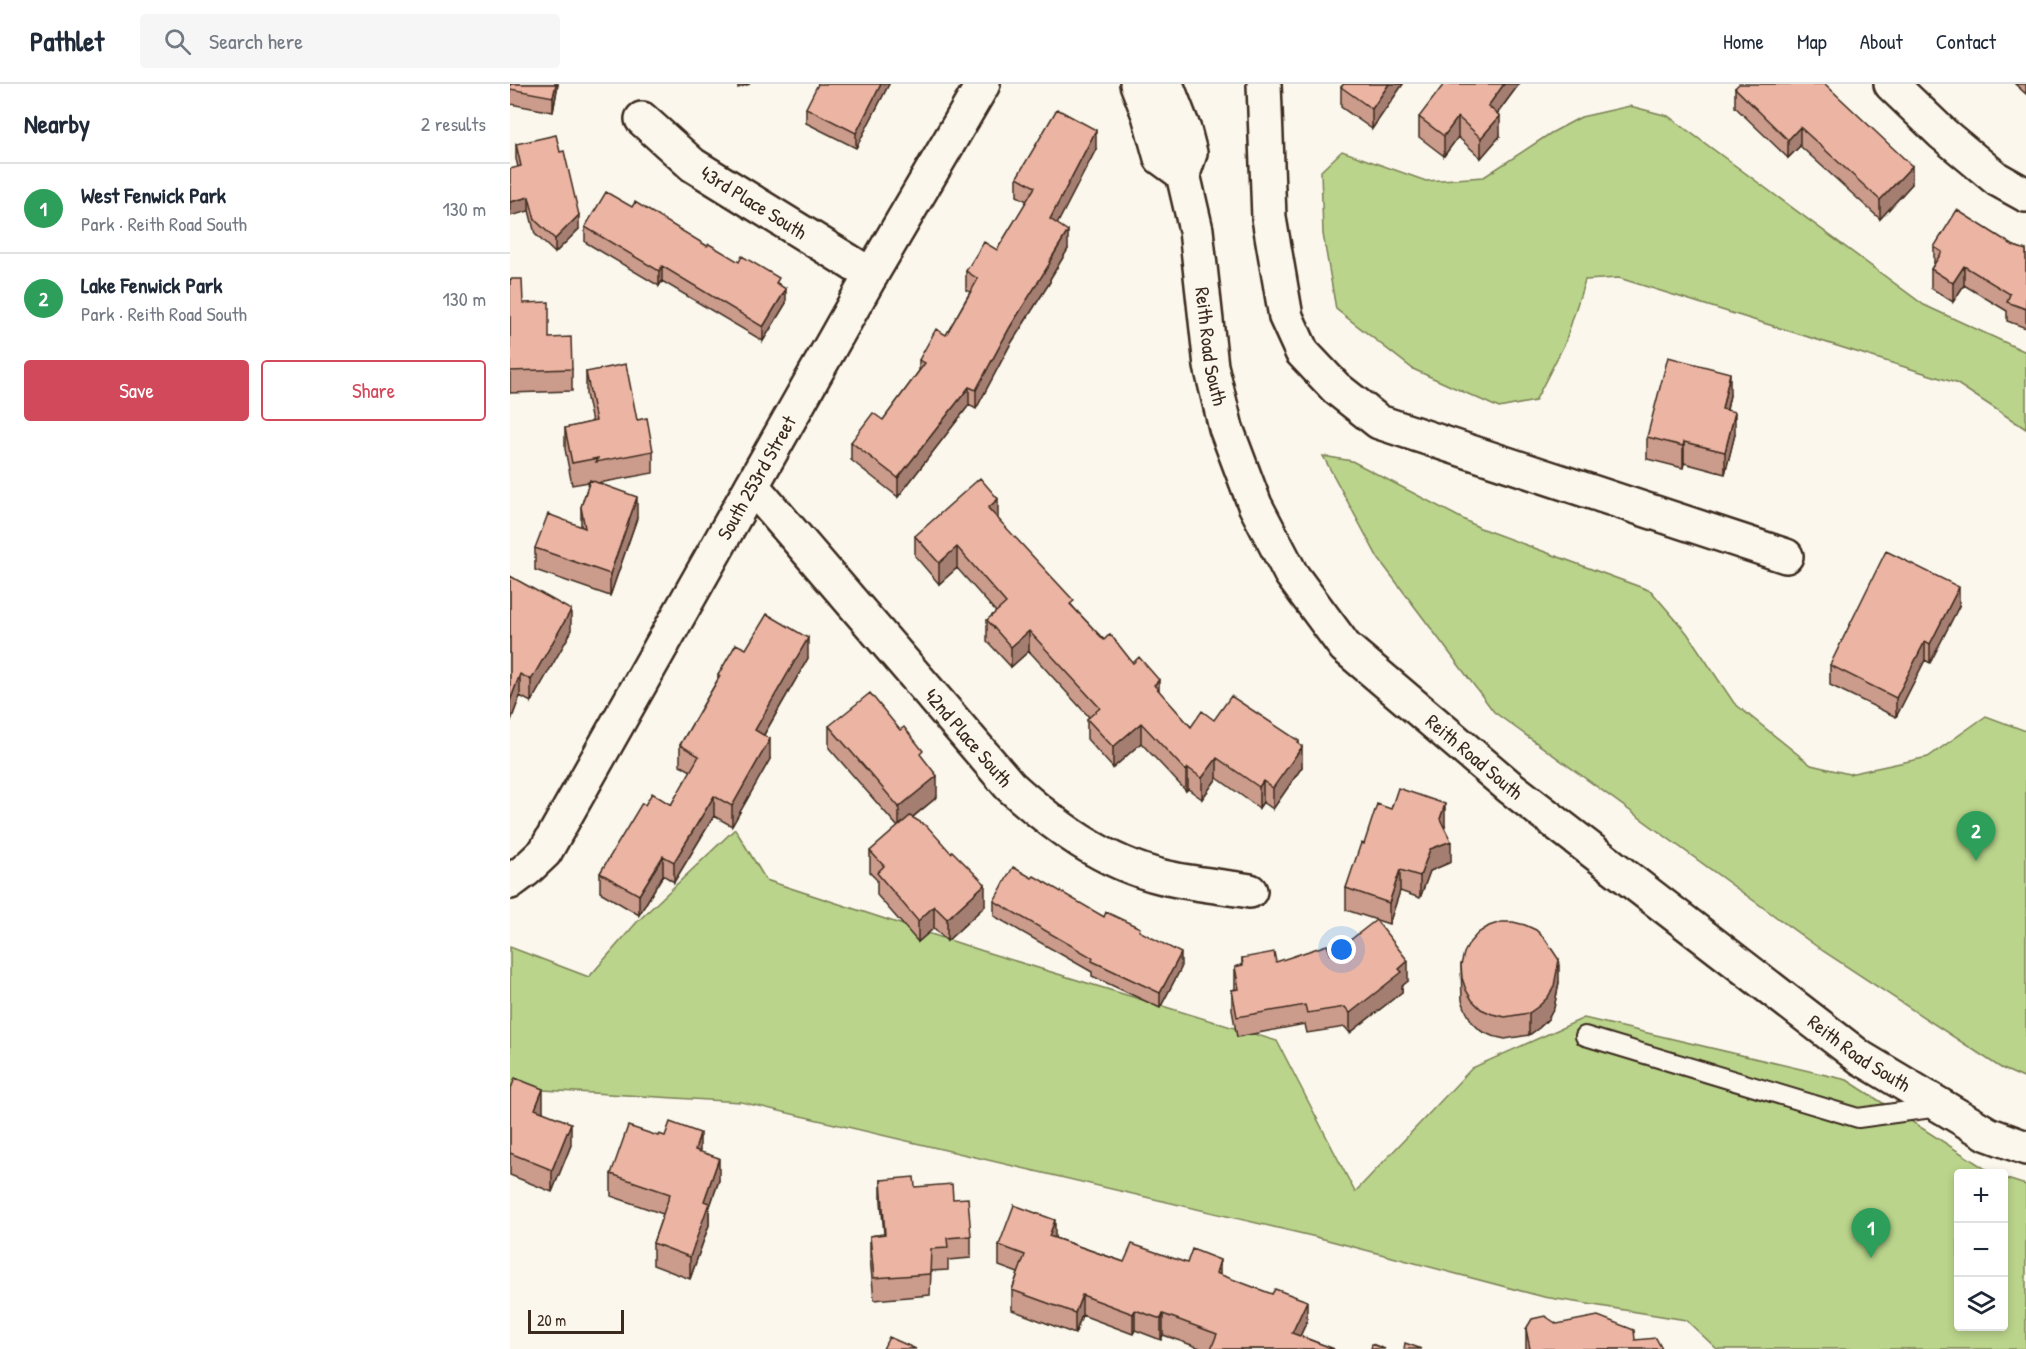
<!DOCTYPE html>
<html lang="en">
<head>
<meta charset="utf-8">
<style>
  :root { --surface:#fff; --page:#f6f6f7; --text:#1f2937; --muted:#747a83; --line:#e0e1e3; --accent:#d1495b }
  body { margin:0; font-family:"Patrick Hand",sans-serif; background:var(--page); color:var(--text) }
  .controls { position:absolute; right:18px; bottom:18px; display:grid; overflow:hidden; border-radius:6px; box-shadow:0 3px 9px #0003 }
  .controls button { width:54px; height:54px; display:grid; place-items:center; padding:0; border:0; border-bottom:2px solid var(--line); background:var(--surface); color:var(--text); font:30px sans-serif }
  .scale { position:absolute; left:18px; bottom:15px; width:96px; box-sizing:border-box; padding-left:6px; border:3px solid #3b2a1e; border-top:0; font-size:16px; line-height:21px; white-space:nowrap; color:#3b2a1e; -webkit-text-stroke:4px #fbf7ec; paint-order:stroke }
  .you { position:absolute; left:832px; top:866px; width:21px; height:21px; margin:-15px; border:4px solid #fff; border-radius:50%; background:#1a73e8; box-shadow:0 0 0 9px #1a73e833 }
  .badge { display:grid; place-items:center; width:39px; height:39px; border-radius:50%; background:var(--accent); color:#fff; font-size:20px; font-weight:700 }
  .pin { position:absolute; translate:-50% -50px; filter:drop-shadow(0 2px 3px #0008) }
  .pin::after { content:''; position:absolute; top:32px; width:21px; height:18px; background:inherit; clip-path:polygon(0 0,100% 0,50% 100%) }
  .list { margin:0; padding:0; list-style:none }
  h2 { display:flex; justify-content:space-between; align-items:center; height:78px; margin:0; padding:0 24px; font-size:26px }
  h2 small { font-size:20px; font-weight:400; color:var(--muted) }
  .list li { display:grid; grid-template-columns:39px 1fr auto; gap:18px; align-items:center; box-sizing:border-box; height:90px; padding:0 24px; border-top:2px solid var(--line) }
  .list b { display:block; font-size:22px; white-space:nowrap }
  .list p { margin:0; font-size:20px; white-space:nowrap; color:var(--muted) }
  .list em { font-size:20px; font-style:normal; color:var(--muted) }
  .actions { display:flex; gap:12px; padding:18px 24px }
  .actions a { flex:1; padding:14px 0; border:2px solid var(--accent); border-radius:6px; text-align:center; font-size:21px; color:var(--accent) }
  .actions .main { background:var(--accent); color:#fff }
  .icon { flex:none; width:33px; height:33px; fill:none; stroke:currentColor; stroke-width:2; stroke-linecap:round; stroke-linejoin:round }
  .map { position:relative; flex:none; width:1516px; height:1265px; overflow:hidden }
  header { display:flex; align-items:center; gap:36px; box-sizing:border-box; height:84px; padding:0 30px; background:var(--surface); border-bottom:2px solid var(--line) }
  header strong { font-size:28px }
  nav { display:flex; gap:33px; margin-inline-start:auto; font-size:21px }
  .search { width:420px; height:54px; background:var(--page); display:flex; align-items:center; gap:15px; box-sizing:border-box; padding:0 21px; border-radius:6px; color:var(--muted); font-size:22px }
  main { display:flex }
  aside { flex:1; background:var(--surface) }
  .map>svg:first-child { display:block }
</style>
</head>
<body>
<header>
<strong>Pathlet</strong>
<div class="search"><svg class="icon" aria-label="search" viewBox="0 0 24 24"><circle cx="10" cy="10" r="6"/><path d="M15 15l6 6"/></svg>Search here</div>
<nav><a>Home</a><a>Map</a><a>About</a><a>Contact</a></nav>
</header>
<main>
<aside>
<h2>Nearby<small>2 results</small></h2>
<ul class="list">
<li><span class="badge" style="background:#2e9e5b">1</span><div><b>West Fenwick Park</b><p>Park · Reith Road South</p></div><em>130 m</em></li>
<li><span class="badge" style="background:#2e9e5b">2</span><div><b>Lake Fenwick Park</b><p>Park · Reith Road South</p></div><em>130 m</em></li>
</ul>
<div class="actions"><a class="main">Save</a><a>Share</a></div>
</aside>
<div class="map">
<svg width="1516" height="1265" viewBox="0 0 1516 1265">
  <rect width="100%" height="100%" fill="#fbf7ec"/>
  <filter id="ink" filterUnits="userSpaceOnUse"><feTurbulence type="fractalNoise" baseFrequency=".0167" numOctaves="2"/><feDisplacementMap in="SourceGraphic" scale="12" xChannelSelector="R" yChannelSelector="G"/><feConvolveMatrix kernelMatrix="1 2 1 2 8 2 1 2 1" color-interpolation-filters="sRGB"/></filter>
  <g filter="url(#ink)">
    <path fill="#bad48b" stroke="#7a7f54" stroke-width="1.5" d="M1120,22l38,10 256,189 102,47v77l-70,-46 -337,-105 -34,2 -20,63 -30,58 -36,7 -86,-39 -77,-60 -13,-75 -2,-63 21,-20 84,30 58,-4 67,-44 30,-16z
      M813,372l29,5 128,67 171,63 36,42 47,70 77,62 38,9 79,-17 58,-41 40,15v348l-25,-11 -178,-117 -329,-239 -116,-154z
      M225,745l31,51 223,73 288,88 78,151 117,-124 112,-50 263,62 145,93 -34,1v152h46v-148l22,7v164h-309l-31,-29 -142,-23 -228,-60 -575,-135 -231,-14v-141l79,30 48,-55z"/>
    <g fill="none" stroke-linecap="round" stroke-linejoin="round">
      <defs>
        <path id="service" d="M1075,952l273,82 81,-11"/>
        <g id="minor">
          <path d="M754,0l5,134 17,99 16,35 34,36 43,34 407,134"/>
          <path d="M1381,0l52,50 54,45 29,16"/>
          <path id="s1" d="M132,35l51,46 178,110"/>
          <path id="s2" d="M242,402l258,300c44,40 94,77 153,91 29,7 59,9 87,14"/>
        </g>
        <g id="tertiary">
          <path id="s3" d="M0,798l16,-12 19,-18 326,-577 112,-191"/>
        </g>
        <g id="secondary">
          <path d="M627,0l12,31 12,43 22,16"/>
          <path id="s4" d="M656,0l18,46 6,23 -7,21 13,56 15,136 15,62 29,77 36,69 54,73 166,141 350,270 127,76 38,14"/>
        </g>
      </defs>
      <use href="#service" stroke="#3b2a1e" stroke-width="22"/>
      <use href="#minor" stroke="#3b2a1e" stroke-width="38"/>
      <use href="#tertiary" stroke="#3b2a1e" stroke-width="38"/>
      <use href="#secondary" stroke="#3b2a1e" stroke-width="38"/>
      <use href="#service" stroke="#fbf7ec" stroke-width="18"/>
      <use href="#minor" stroke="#fbf7ec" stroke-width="33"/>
      <use href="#tertiary" stroke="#fbf7ec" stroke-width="33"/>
      <use href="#secondary" stroke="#fbf7ec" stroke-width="33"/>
    </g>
    <path fill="#cb9b8c" stroke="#3b2a1e" stroke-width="1.5" d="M0,0h48l-5,28 -43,-8z
      M379,0l-33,64 -50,-25v-15z
      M834,0h59l-31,45 -31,-22v-20z
      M1009,0l-22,30 3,22 -19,22 -23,-21 -14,19 -25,-19v-20z
      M1505,0h11v10z
      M1225,4l177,96 -32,35 -80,-73 -12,12 -53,-51z
      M6,60l63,85 -24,24 -20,-19 -19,-75z
      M586,65l-39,75 11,25 -18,30v3l-40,63 -34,64 -7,-4 -71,92 -47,-37v-18l32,-22 36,-49v-11l27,-25 24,-43 -4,-2v-19l31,-21 30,-49 -10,-5v-19z
      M122,123l75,39 72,38 7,19 -23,38 -101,-60 -3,5 -74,-44v-15z
      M1504,162l12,4v78l-19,-7v-10l-43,-26 -11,17 -22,-14v-19l3,-5v-17z
      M0,195l13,24 49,66v22l-62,2z
      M76,288l51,48 16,31v22l-54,10 38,35 -27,78 -75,-26v-22l46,-22v-19l8,-25 -17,3 -7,-36v-21l27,-6 -6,-28z
      M1220,311l-3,15 8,24 -10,40 -41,-11 -1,5 -36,-9v-22z
      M488,435l76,89 30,32 29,23 58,64 23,-7 85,24 3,23 -29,42 -10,-7 -4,6 -42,-30 -15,21 -14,-10 -2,2 -45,-48 -28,25 -26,-29v-20l2,-2 -60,-66 -18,16 -24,-26v-21l9,-8 -39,-44 -18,16 -24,-28v-20z
      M0,492l61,56 -40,70 -11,-6 -10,27z
      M1449,522l-29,57 -5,-3 -29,57 -66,-32v-20z
      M236,565l62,9 -44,77 6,24 -38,67 -18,-10 -40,66 -11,-7 -24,40 -39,-23v-19l45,-68h26l20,-34 -11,-6v-20l38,-66v-4z
      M319,642l71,4 23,29 14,38 -25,21 73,88 -38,35 -13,-13 -16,14 -41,-47v-15l-7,-7v-22l28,-24 -69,-79z
      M935,742l-1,2 7,34 -21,9 -10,27 -20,-7 -11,33 -43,-14v-22l18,-44z
      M522,794l72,39 36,15 41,36 -21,40 -68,-32v-4l-98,-56v-15z
      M821,871l77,26 -6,5v6l-52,41 -5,-6 -38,6 -2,-9 -68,13 -5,-27v-20l3,-1v-22l7,-2v-7l34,4z
      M951,881l98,17 -5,26 -6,11 -9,9 -10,7 -24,4 -13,-3 -11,-5 -9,-9 -6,-11 -4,-11z
      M0,1007l33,20v1l28,33 -19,47 -42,-17z
      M190,1068l19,28 -10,29v16l-19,54 -37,-14v-22l10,-29 -52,-18v-22z
      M371,1096l34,7 38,12 18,37v22l-23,2v10l-17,1 -1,24 -56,5 -4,-43v-21l14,-2 -3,-32z
      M545,1154l69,24 63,1 33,12 87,46 -7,15 34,13h-131l-40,-14 -2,5 -26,-10 -2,4 -51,-19 -7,19 -63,-24v-20l6,-17 -19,-7v-21z
      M1047,1240l105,25h-136v-20z"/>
    <path fill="#a57e72" stroke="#3b2a1e" stroke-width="1.5" d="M46,0h2l-5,28v-15z
      M228,0h12l-12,4z
      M371,0h8l-33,64v-15z
      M879,0h14l-31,45v-20z
      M994,0h15l-31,42v-20z
      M990,32v20l-19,22v-20z
      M948,33v20l-14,19v-20z
      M1290,43v19l-12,12v-18z
      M586,46v19l-46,89v-19z
      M1402,82v18l-32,35v-19z
      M19,113v14l-19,5v-14z
      M69,131v14l-24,24v-14z
      M558,147v18l-18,30v3l-40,63 -34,64v-19l34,-63z
      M152,182v15l-3,5v-15z
      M1454,182v19l-11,17v-19z
      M276,205v14l-23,38v-14z
      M1220,289v22l-8,36v-22z
      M459,303v18l-71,92v-19z
      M1225,328v22l-10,40v-22z
      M1174,358v21l-1,5v-22z
      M127,413v21l-27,78v-22z
      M488,415v21l-10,-12z
      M447,463v21l-18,16v-21z
      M1449,503v19l-29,57v-19z
      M61,526v22l-40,70v-22z
      M519,547v20l-18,16v-20z
      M298,554v20l-53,92v-20z
      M1415,557v19l-29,57v-19z
      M10,590v22l-10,27v-22z
      M649,596v21l-5,-16z
      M631,639v20l-28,25v-21z
      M260,655v20l-38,67v-20z
      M789,657v11l3,-5v20l-29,42v-21z
      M707,674v20l-15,21v-21z
      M678,684v21l-2,2v-20z
      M427,692v21l-38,31v-21z
      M753,697v21l-4,6v-21z
      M204,712v20l-40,66v-20z
      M935,720v22l-5,15v-22z
      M941,757v21l-21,9 -10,27v-22l10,-27z
      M153,772v19l-24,40v-20z
      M890,786v21l-11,33v-21z
      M475,800v22l-38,35v-22z
      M424,822v22l-16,14v-21z
      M671,869v15l-21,40v-15z
      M1049,876v22l-5,26 -6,11 -9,9 -10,7v-22z
      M898,877v20l-6,5v6l-52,41v-20z
      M33,1005v22l-8,20v-22z
      M61,1039v22l-19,47v-22z
      M190,1049v22l-5,-5z
      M209,1074v22l-10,29v16l-19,54v-22l14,-56z
      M545,1136v20l-6,-4z
      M710,1176v20l-4,-7z
      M572,1211v20l-7,19v-21z
      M797,1217v20l-13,28 -2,-16z
      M625,1226v20l-2,4v-20z
      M653,1230v21l-2,5v-21z"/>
    <path fill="#ecb4a3" stroke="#3b2a1e" stroke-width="1.5" d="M0,0h46l-3,13 -43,-8z
      M308,0h63l-25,49 -50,-25z
      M834,0h45l-17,25 -31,-22z
      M934,0h60l-16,22 12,10 -19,22 -23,-21 -14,19 -25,-19z
      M1229,0h86l87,82 -32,34 -80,-73 -12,13 -53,-52z
      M547,25l39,21 -46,89 18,12 -19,31 1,1 -40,64 -34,63 -7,-3 -71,91 -47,-36 22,-29 10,7 42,-57 -6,-3 17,-31 10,6 32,-56 -12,-8 18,-29 13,8 38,-63 -18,-10z
      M46,51l4,17 4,-1 15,64 -24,24 -20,-19 -6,-23 -19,5v-33l11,-3 -5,-22z
      M96,108l26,15 3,-5 72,44 2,-2 30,18 3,-6 37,22 -3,5 10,6 -23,38 -101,-61 -3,5 -74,-44z
      M1447,126l57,36 12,4v59l-19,-7 3,-8 -46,-28 -11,17 -22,-14 11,-17 -8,-5z
      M0,195h12l1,24 26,-1v36l22,-1 1,32 -62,2z
      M1158,273l62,16 -8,36 13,3 -10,40 -41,-10 -1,4 -36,-9z
      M116,280l11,56 10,-2 6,33 -57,11 2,-4 -26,5 -7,-35 31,-7 -10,-49z
      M470,394l18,21 -10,9 86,93 -4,3 34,36 6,-6 23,29 6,-6 20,23 -5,5 37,42 11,-16 12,9 17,-24 68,45 -1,2 4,4 -29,41 -10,-7 -4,6 -42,-29 -15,20 -14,-10 -2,3 -45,-48 -28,24 -26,-28 13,-11 -71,-77 -18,16 -24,-27 19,-17 -49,-56 -18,16 -24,-27z
      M80,396l47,17 -27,77 -75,-26 13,-34 37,14 -4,-21z
      M1376,467l73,36 -29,57 -5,-3 -29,57 -66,-33z
      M0,492l61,34 -40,70 -11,-6 -10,27z
      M257,530l41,24 -53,92 15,9 -38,67 -18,-10 -40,66 -11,-6 -24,39 -39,-22 42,-70 3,2 7,-12 19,12 28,-49 -19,-11 40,-69 -2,-1 18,-31 10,5z
      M360,609l30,37 4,-3 19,24 -3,3 17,22 -38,31 -70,-81z
      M888,704l47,16 -5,15 11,22 -21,8 -10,27 -20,-6 -11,33 -43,-15 15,-45 3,1 13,-40 14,5z
      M400,732l17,10 24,27 1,-2 33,33 -38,35 -13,-13 -16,15 -41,-48 7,-7 -14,-15z
      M503,783l19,11 2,-2 70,41 2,-5 34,16 -1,3 42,22 -21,40 -68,-32 1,-3 -99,-57z
      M866,836l32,41 -9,8 3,3 -52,41 -5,-6 -38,6 -2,-8 -68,12 -5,-27 7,-1 -4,-22 8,-2 -1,-7 32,-6 2,10 51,-17 4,10z
      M991,838h12l12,3 11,5 9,9 14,21 -5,26 -6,11 -9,9 -10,7 -24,4 -13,-3 -11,-5 -9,-9 -6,-10 -4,-12 -1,-13 3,-12 6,-11 8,-9 11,-7z
      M5,994l28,11 -8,20 36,14 -19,47 -42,-17v-62z
      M160,1038l30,11 -5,17 24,8 -15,43 5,2 -19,54 -37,-14 17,-49 -59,-20 17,-48 30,10 1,-2 6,2z
      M404,1093l1,10 37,-3 1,15 15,-1 3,38 -24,2 1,10 -17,1 -1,25 -56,4 -4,-42 15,-2 -4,-54z
      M504,1121l41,15 -6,16 75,26 8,-18 55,19 5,-14 28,11 -4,13 56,21 3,-5 32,12 -15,32 42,16h-123l6,-15 -54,-20 -2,5 -26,-9 -2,4 -51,-19 -7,18 -63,-23 13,-35 -26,-10z
      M1035,1232l12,8 41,-8 36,14 1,10 21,-2 6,11h-132l-4,-20 6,-10z
      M379,1253l27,12h-33z
      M895,1259l17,6h-18z
      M862,1260l13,5h-14z"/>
  </g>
  <g text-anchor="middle" stroke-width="5" stroke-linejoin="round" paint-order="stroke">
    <g font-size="20" fill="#3b2a1e" stroke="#fbf7ec">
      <text dy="7" stroke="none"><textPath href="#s1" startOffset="140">43rd Place South</textPath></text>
      <text dy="7" stroke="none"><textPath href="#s4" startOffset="270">Reith Road South</textPath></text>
      <text dy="7" stroke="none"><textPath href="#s3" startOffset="476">South 253rd Street</textPath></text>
      <text dy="7" stroke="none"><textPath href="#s2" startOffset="332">42nd Place South</textPath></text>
      <text dy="7" stroke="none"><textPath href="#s4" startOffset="774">Reith Road South</textPath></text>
      <text dy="7" stroke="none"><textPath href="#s4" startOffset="1260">Reith Road South</textPath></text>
    </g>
  </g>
</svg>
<div class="controls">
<button>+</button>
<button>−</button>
<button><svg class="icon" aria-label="layers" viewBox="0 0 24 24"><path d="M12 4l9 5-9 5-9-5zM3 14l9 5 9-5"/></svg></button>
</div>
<div class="scale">20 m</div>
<div class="you"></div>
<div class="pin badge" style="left:1361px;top:1174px;background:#2e9e5b">1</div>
<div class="pin badge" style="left:1466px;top:777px;background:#2e9e5b">2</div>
</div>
</main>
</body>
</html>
